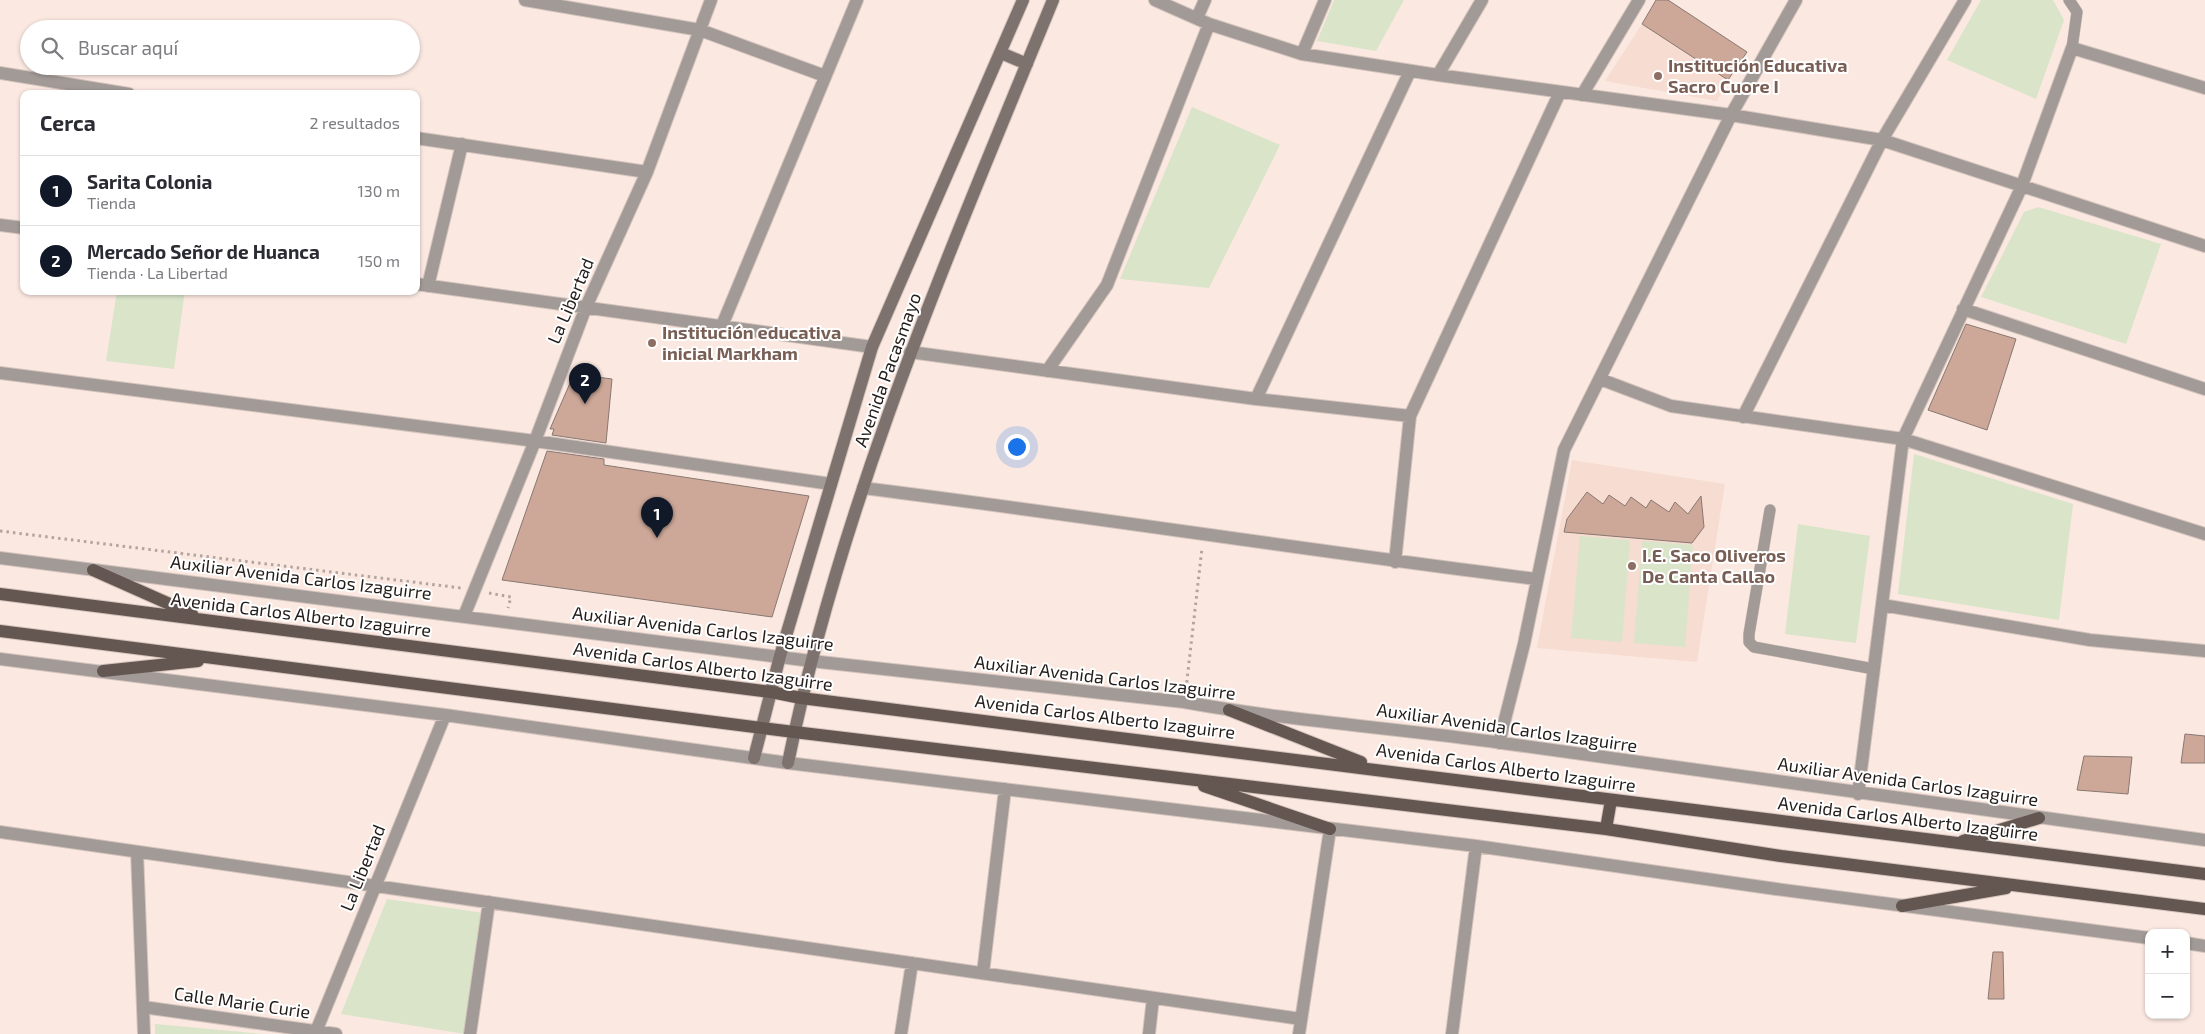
<!DOCTYPE html>
<html lang="es">
<head>
<meta charset="utf-8">
<style>
  :root { --surface:#fff; --page:#f2f2f3; --text:#2b2b33; --muted:#7c7c81; --line:#e1e1e2; --accent:#111827 }
  body { margin:0; font-family:"Exo 2",sans-serif; background:var(--page); color:var(--text) }
  .controls { position:absolute; right:15px; bottom:15px; display:grid; overflow:hidden; border-radius:10px; box-shadow:0 1px 4px #0004 }
  .controls button { width:45px; height:45px; display:grid; place-items:center; padding:0; border:0; border-bottom:1px solid var(--line); background:var(--surface); color:var(--text); font:25px sans-serif }
  .you { position:absolute; left:1016px; top:446px; width:18px; height:18px; margin:-12px; border:4px solid #fff; border-radius:50%; background:#1a73e8; box-shadow:0 0 0 8px #1a73e833 }
  .badge { display:grid; place-items:center; width:32px; height:32px; border-radius:50%; background:var(--accent); color:#fff; font-size:16px; font-weight:700 }
  .pin { position:absolute; translate:-50% -41px; filter:drop-shadow(0 1px 2px #0008) }
  .pin::after { content:''; position:absolute; top:26px; width:18px; height:15px; background:inherit; clip-path:polygon(0 0,100% 0,50% 100%) }
  .list { margin:0; padding:0; list-style:none }
  h2 { display:flex; justify-content:space-between; align-items:center; height:65px; margin:0; padding:0 20px; font-size:21px }
  h2 small { font-size:16px; font-weight:400; color:var(--muted) }
  .list li { display:grid; grid-template-columns:32px 1fr auto; gap:15px; align-items:center; box-sizing:border-box; height:70px; padding:0 20px; border-top:1px solid var(--line) }
  .list b { display:block; font-size:19px; white-space:nowrap }
  .list p { margin:0; font-size:16px; white-space:nowrap; color:var(--muted) }
  .list em { font-size:16px; font-style:normal; color:var(--muted) }
  .icon { flex:none; width:28px; height:28px; fill:none; stroke:currentColor; stroke-width:2; stroke-linecap:round; stroke-linejoin:round }
  .map { position:relative; flex:none; width:2205px; height:1034px; overflow:hidden }
  .search { position:absolute; background:var(--surface); box-shadow:0 1px 4px #0004; left:20px; top:20px; width:400px; height:55px; display:flex; align-items:center; gap:12px; box-sizing:border-box; padding:0 18px; border-radius:28px; color:var(--muted); font-size:19px }
  .panel { position:absolute; background:var(--surface); box-shadow:0 1px 4px #0004; left:20px; top:90px; width:400px; height:205px; border-radius:10px }
  .map>svg:first-child { display:block }
</style>
</head>
<body>
<div class="map">
<svg width="2205" height="1034" viewBox="0 0 2205 1034">
  <rect width="100%" height="100%" fill="#fbe9e1"/>
  <path fill="#f6dcd1" d="M1642,24l86,56 -11,21 -112,-20z
    M1572,460l153,24 -28,178 -160,-14z"/>
  <path fill="#d9e4c9" d="M1334,0h70l-28,51 -59,-10z
    M1981,0h72l11,20 -28,79 -89,-39z
    M1192,107l88,38 -71,143 -89,-9z
    M2038,207l123,37 -35,100 -145,-47 43,-85z
    M117,291h68l-11,78 -68,-8z
    M1914,454l159,50 -14,116 -161,-26z
    M1798,524l72,12 -14,107 -71,-9z
    M1580,536l50,4 -8,102 -51,-4z
    M1642,541l51,4 -8,102 -51,-4z
    M387,899l97,14 -19,121 -124,-20z
    M155,1024l108,10h-108z"/>
  <path fill="#cda899" stroke="#887872" d="M1656,0h12l79,52 -19,28 -86,-56z
    M1966,324l50,15 -29,91 -59,-20z
    M574,374l38,5 -6,64 -54,-8 2,-6h-4z
    M547,451l57,8v6l205,31 -37,121 -270,-37z
    M1587,492l16,12 6,-9 16,11 6,-9 15,11 5,-8 18,12 6,-10 13,12 13,-18 3,31 -12,16 -128,-11 3,-13z
    M2185,734l20,2v27h-24z
    M2084,756l48,1 -4,37 -51,-4z
    M1993,952h10l1,47h-16z"/>
  <g fill="none" stroke-linecap="round" stroke-linejoin="round">
    <defs>
      <path id="lane" d="M2069,0l8,12 -5,36
        M1770,510l-21,124v8l5,5 120,22"/>
      <path id="street" d="M525,0l175,30 125,46
        M1155,0l54,24 93,30 136,21 293,40 151,25 323,106
        M1197,18l8,-18
        M1302,54l23,-54
        M0,73l129,21
        M1438,75l44,-75
        M1582,95l57,-95
        M416,138l231,34
        M0,225l24,3
        M416,284l456,63
        M428,286l34,-142
        M1963,309l242,80
        M721,328l136,-328
        M910,352l346,47 154,17
        M1047,371l60,-86 102,-261
        M0,373l535,68 296,43
        M1600,379l71,27 232,33 302,95
        M1256,399l154,-328
        M1743,417l139,-277 83,-140
        M863,488c225,28 448,63 673,91
        M0,558l811,103 373,41c105,19 212,26 318,41 235,33 469,66 703,97
        M1395,562l15,-146 150,-324
        M1882,605l208,35 115,11
        M464,616l71,-175 51,-134 61,-135 64,-172
        M0,659l445,56 343,48 688,83 300,43 373,49
        M1499,743l25,-99 40,-194 167,-335 65,-115
        M1858,794l45,-355 118,-251 51,-140 133,40
        M0,832l1301,187
        M137,852l7,182
        M2186,943l19,3
        M983,973l22,-184
        M143,1007l193,27
        M315,1034l130,-319
        M470,1034l19,-132
        M901,1034l11,-71
        M1149,1034l4,-36
        M1299,1034l31,-205
        M1452,1034l24,-188"/>
      <path id="secondary" d="M1001,53l26,11
        M754,758l26,-102 92,-309 151,-347
        M788,763c54,-265 163,-514 265,-763"/>
      <path id="primary" d="M93,570l99,44
        M0,594l771,98 30,6 1404,176
        M0,631l794,101 812,97 175,27 424,53
        M103,671l95,-10
        M1229,710l132,52
        M1204,786l126,43
        M1606,829l5,-29
        M1963,841l76,-23
        M1902,906l104,-18"/>
    </defs>
    <use href="#lane" stroke="#d4c4bd" stroke-width="12"/>
    <use href="#street" stroke="#d4c4bd" stroke-width="14"/>
    <use href="#secondary" stroke="#d4c4bd" stroke-width="14"/>
    <use href="#primary" stroke="#d4c4bd" stroke-width="14"/>
    <path stroke="#b2a49e" stroke-width="3" stroke-dasharray="2.5 4" stroke-linecap="butt" d="M0,531l461,57
      M489,593l22,4 -3,11
      M1186,689l16,-141"/>
    <use href="#lane" stroke="#a29a97" stroke-width="11"/>
    <use href="#street" stroke="#a29a97" stroke-width="12"/>
    <use href="#secondary" stroke="#7e726f" stroke-width="12"/>
    <use href="#primary" stroke="#645752" stroke-width="12"/>
  </g>
  <g fill="#8d6e63" stroke="#fff" stroke-width="2">
    <circle cx="1658" cy="76" r="5"/>
    <circle cx="652" cy="343" r="5"/>
    <circle cx="1632" cy="566" r="5"/>
  </g>
  <g text-anchor="middle" stroke-width="4" stroke-linejoin="round" paint-order="stroke">
    <g font-size="18" font-weight="bold" fill="#785e54" stroke="#fff" text-anchor="start">
      <text x="1668" y="72">Institución Educativa<tspan x="1668" dy="21">Sacro Cuore I</tspan></text>
      <text x="662" y="339">Institución educativa<tspan x="662" dy="21">inicial Markham</tspan></text>
      <text x="1642" y="562">I.E. Saco Oliveros<tspan x="1642" dy="21">De Canta Callao</tspan></text>
    </g>
    <g font-size="18" fill="#231d1a" stroke="#fff">
      <text transform="translate(571 301) rotate(-67)" y="6">La Libertad</text>
      <text transform="translate(888 370) rotate(-70)" y="6">Avenida Pacasmayo</text>
      <text transform="translate(301 578) rotate(7)" y="6">Auxiliar Avenida Carlos Izaguirre</text>
      <text transform="translate(301 615) rotate(7)" y="6">Avenida Carlos Alberto Izaguirre</text>
      <text transform="translate(703 629) rotate(7)" y="6">Auxiliar Avenida Carlos Izaguirre</text>
      <text transform="translate(703 667) rotate(8)" y="6">Avenida Carlos Alberto Izaguirre</text>
      <text transform="translate(1105 678) rotate(7)" y="6">Auxiliar Avenida Carlos Izaguirre</text>
      <text transform="translate(1105 717) rotate(7)" y="6">Avenida Carlos Alberto Izaguirre</text>
      <text transform="translate(1507 728) rotate(8)" y="6">Auxiliar Avenida Carlos Izaguirre</text>
      <text transform="translate(1506 768) rotate(8)" y="6">Avenida Carlos Alberto Izaguirre</text>
      <text transform="translate(1908 782) rotate(8)" y="6">Auxiliar Avenida Carlos Izaguirre</text>
      <text transform="translate(1908 819) rotate(7)" y="6">Avenida Carlos Alberto Izaguirre</text>
      <text transform="translate(363 868) rotate(-68)" y="6">La Libertad</text>
      <text transform="translate(242 1003) rotate(8)" y="6">Calle Marie Curie</text>
    </g>
  </g>
</svg>
<div class="controls">
<button>+</button>
<button>−</button>
</div>
<div class="you"></div>
<div class="pin badge" style="left:657px;top:538px">1</div>
<div class="pin badge" style="left:585px;top:404px">2</div>
<div class="search"><svg class="icon" aria-label="search" viewBox="0 0 24 24"><circle cx="10" cy="10" r="6"/><path d="M15 15l6 6"/></svg>Buscar aquí</div>
<section class="panel">
<h2>Cerca<small>2 resultados</small></h2>
<ul class="list">
<li><span class="badge">1</span><div><b>Sarita Colonia</b><p>Tienda</p></div><em>130 m</em></li>
<li><span class="badge">2</span><div><b>Mercado Señor de Huanca</b><p>Tienda · La Libertad</p></div><em>150 m</em></li>
</ul>
</section>
</div>
</body>
</html>
